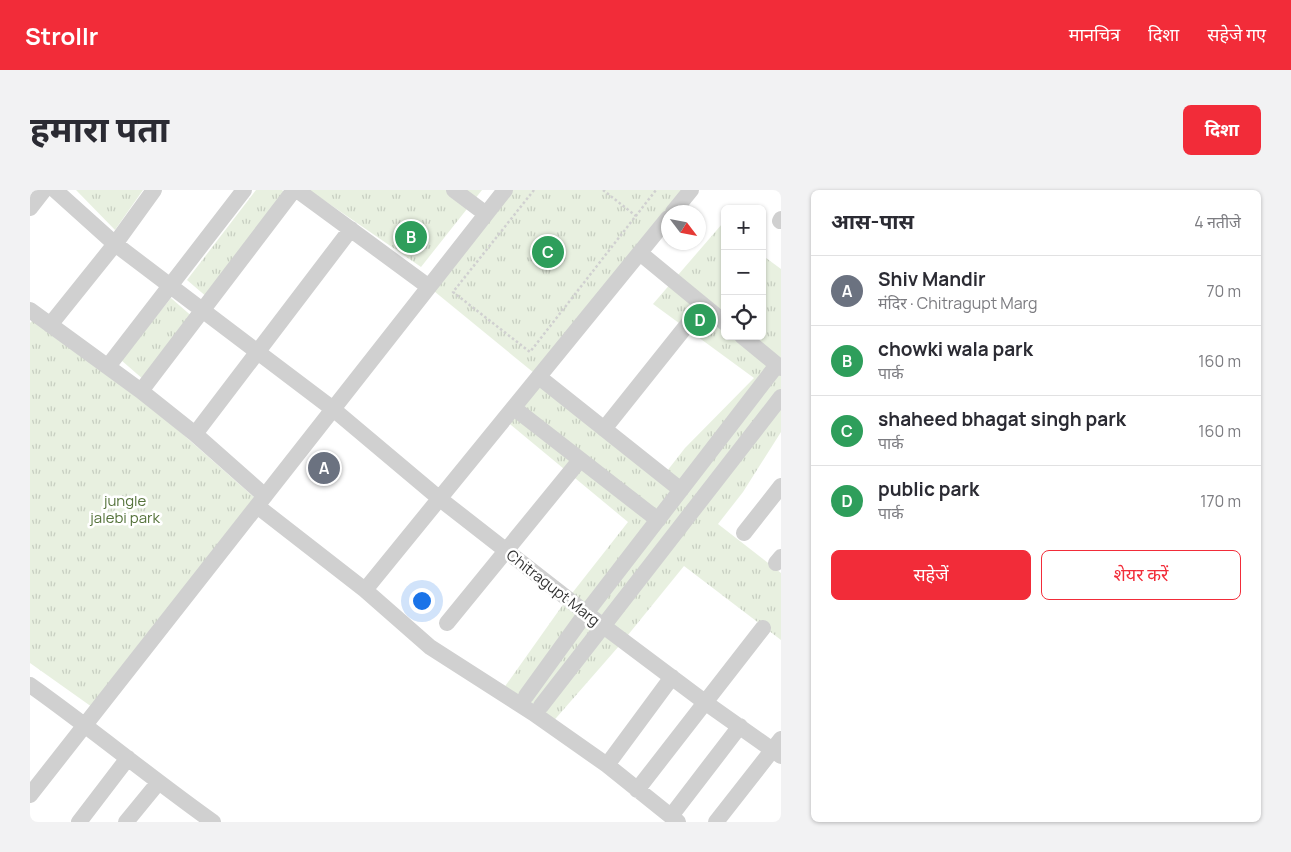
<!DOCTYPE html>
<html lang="hi">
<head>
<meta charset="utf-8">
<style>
  :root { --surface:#fff; --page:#f2f2f3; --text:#2b2b33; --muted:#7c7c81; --line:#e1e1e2; --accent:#f22c39 }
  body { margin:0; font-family:Manrope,"Noto Sans Devanagari",sans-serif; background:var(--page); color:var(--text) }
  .controls { position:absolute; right:15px; top:15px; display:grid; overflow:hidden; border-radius:8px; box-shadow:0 1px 4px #0004 }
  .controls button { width:45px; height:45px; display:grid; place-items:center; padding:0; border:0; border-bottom:1px solid var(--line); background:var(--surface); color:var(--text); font:25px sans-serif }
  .compass { position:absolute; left:631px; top:15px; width:45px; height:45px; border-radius:50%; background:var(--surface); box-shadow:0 1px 4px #0004; rotate:122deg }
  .you { position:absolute; left:391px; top:410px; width:18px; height:18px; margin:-12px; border:4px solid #fff; border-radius:50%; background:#1a73e8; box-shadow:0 0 0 8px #1a73e833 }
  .badge { display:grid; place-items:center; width:32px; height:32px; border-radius:50%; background:var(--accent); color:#fff; font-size:16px; font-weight:700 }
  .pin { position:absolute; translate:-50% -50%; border:2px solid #fff; box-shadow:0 1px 5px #0006 }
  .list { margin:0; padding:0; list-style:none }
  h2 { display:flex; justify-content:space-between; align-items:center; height:65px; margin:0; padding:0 20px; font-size:21px }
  h2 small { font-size:16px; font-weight:400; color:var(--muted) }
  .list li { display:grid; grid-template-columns:32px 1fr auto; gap:15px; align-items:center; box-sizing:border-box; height:70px; padding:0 20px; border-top:1px solid var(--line) }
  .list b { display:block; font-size:19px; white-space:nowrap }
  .list p { margin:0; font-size:16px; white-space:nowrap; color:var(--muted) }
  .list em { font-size:16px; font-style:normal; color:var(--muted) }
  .actions { display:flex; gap:10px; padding:15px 20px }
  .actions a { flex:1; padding:11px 0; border:1px solid var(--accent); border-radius:8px; text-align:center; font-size:18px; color:var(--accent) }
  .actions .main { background:var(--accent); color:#fff }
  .icon { flex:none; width:28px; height:28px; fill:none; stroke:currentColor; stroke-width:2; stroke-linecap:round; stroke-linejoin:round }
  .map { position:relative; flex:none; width:751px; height:632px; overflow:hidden; border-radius:8px }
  header { display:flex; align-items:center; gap:30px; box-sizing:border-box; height:70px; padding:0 25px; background:var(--accent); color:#fff }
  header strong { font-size:24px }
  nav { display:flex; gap:28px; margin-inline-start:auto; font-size:18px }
  .intro { display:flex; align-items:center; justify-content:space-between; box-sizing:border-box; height:120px; padding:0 30px }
  h1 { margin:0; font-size:35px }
  .button { padding:12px 22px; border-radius:8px; background:var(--accent); color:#fff; font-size:18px; font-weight:700 }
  main { display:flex; gap:30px; padding:0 30px }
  aside { flex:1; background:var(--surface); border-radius:8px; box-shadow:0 1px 4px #0004 }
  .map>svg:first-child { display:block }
</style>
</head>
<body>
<header>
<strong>Strollr</strong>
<nav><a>मानचित्र</a><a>दिशा</a><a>सहेजे गए</a></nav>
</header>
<div class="intro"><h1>हमारा पता</h1><a class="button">दिशा</a></div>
<main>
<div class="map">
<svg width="751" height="632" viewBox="0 0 751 632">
  <defs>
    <pattern id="park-tufts" width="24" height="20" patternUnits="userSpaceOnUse" patternTransform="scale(1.25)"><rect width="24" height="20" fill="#e8f0e0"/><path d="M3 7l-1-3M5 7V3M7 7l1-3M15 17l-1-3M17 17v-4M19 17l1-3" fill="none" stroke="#c7cec1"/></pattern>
  </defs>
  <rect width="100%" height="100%" fill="#fff"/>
  <path fill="url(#park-tufts)" d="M46,0h67l-28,40z
    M226,0h26l7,6 -81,102 -21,-18z
    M279,0h173l-61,77z
    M475,0h186l-152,187 121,103 25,-32 69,-70 -101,-74 69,-80 3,2v110h37v-81l19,14v163l-38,60 -25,32 63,49v67l-97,-74 -65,80 -69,79 -49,-33 61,-86 66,-84 -123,-102 34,-43 -110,-90z
    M141,108l24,21 -51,61 -23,-20z
    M7,125l89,69 129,114 -163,209 -62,-44v-340z"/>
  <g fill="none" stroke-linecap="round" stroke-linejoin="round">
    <path stroke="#d0d0d0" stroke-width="2.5" stroke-dasharray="2.5 2.5" stroke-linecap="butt" d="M504,0l-81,102 77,60 126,-162
      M573,0l33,26"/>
    <path stroke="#d0d0d0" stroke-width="16" d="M25,0l60,54 218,165 107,90 146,114 120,90 75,53
      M267,0l132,97
      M424,0l32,24
      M0,18l14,-18
      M643,22l18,-22
      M750,31l1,-2
      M610,63l85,70
      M0,120l111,81 54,43 70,62
      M20,135l65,-81 39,-54
      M712,146l39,32
      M79,175l135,-175
      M509,187l142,113
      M111,201l153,-201
      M484,218l144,112
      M574,239l99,-124
      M165,244l156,-205
      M227,316l108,84 65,57 103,66 74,52 71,57
      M714,343l37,-47
      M746,373l5,-6
      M335,400l303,-372
      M417,433l133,-163
      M0,495c62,44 121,93 183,137
      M496,506l60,-83 191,-248
      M511,516l240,-309
      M577,575l65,-88
      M607,600l126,-162
      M0,605l475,-605
      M641,626l69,-90
      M49,632l49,-64
      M96,632l32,-39
      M686,632l65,-83"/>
  </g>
  <g text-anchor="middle" stroke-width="5" stroke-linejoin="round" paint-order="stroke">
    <g font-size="15" fill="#55733b" stroke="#fff">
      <text x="95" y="316">jungle<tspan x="95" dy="17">jalebi park</tspan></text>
    </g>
    <g font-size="15" fill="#333" stroke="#fff">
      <text transform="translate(523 398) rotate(38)" y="5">Chitragupt Marg</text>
    </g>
  </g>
</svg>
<div class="controls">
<button>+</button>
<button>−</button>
<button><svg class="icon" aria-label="locate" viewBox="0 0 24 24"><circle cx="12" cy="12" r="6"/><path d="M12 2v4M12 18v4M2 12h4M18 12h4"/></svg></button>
</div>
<svg class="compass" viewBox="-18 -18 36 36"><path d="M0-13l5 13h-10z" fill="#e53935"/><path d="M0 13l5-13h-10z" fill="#7c7c81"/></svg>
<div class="you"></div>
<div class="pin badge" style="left:294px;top:278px;background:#6b7280">A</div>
<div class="pin badge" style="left:381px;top:47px;background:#2e9e5b">B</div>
<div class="pin badge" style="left:518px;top:62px;background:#2e9e5b">C</div>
<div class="pin badge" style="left:670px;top:130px;background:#2e9e5b">D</div>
</div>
<aside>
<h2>आस-पास<small>4 नतीजे</small></h2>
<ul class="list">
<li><span class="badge" style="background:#6b7280">A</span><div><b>Shiv Mandir</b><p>मंदिर · Chitragupt Marg</p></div><em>70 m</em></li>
<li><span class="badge" style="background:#2e9e5b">B</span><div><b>chowki wala park</b><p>पार्क</p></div><em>160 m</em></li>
<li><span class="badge" style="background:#2e9e5b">C</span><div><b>shaheed bhagat singh park</b><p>पार्क</p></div><em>160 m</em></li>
<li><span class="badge" style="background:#2e9e5b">D</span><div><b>public park</b><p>पार्क</p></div><em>170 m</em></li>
</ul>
<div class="actions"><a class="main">सहेजें</a><a>शेयर करें</a></div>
</aside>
</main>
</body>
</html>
